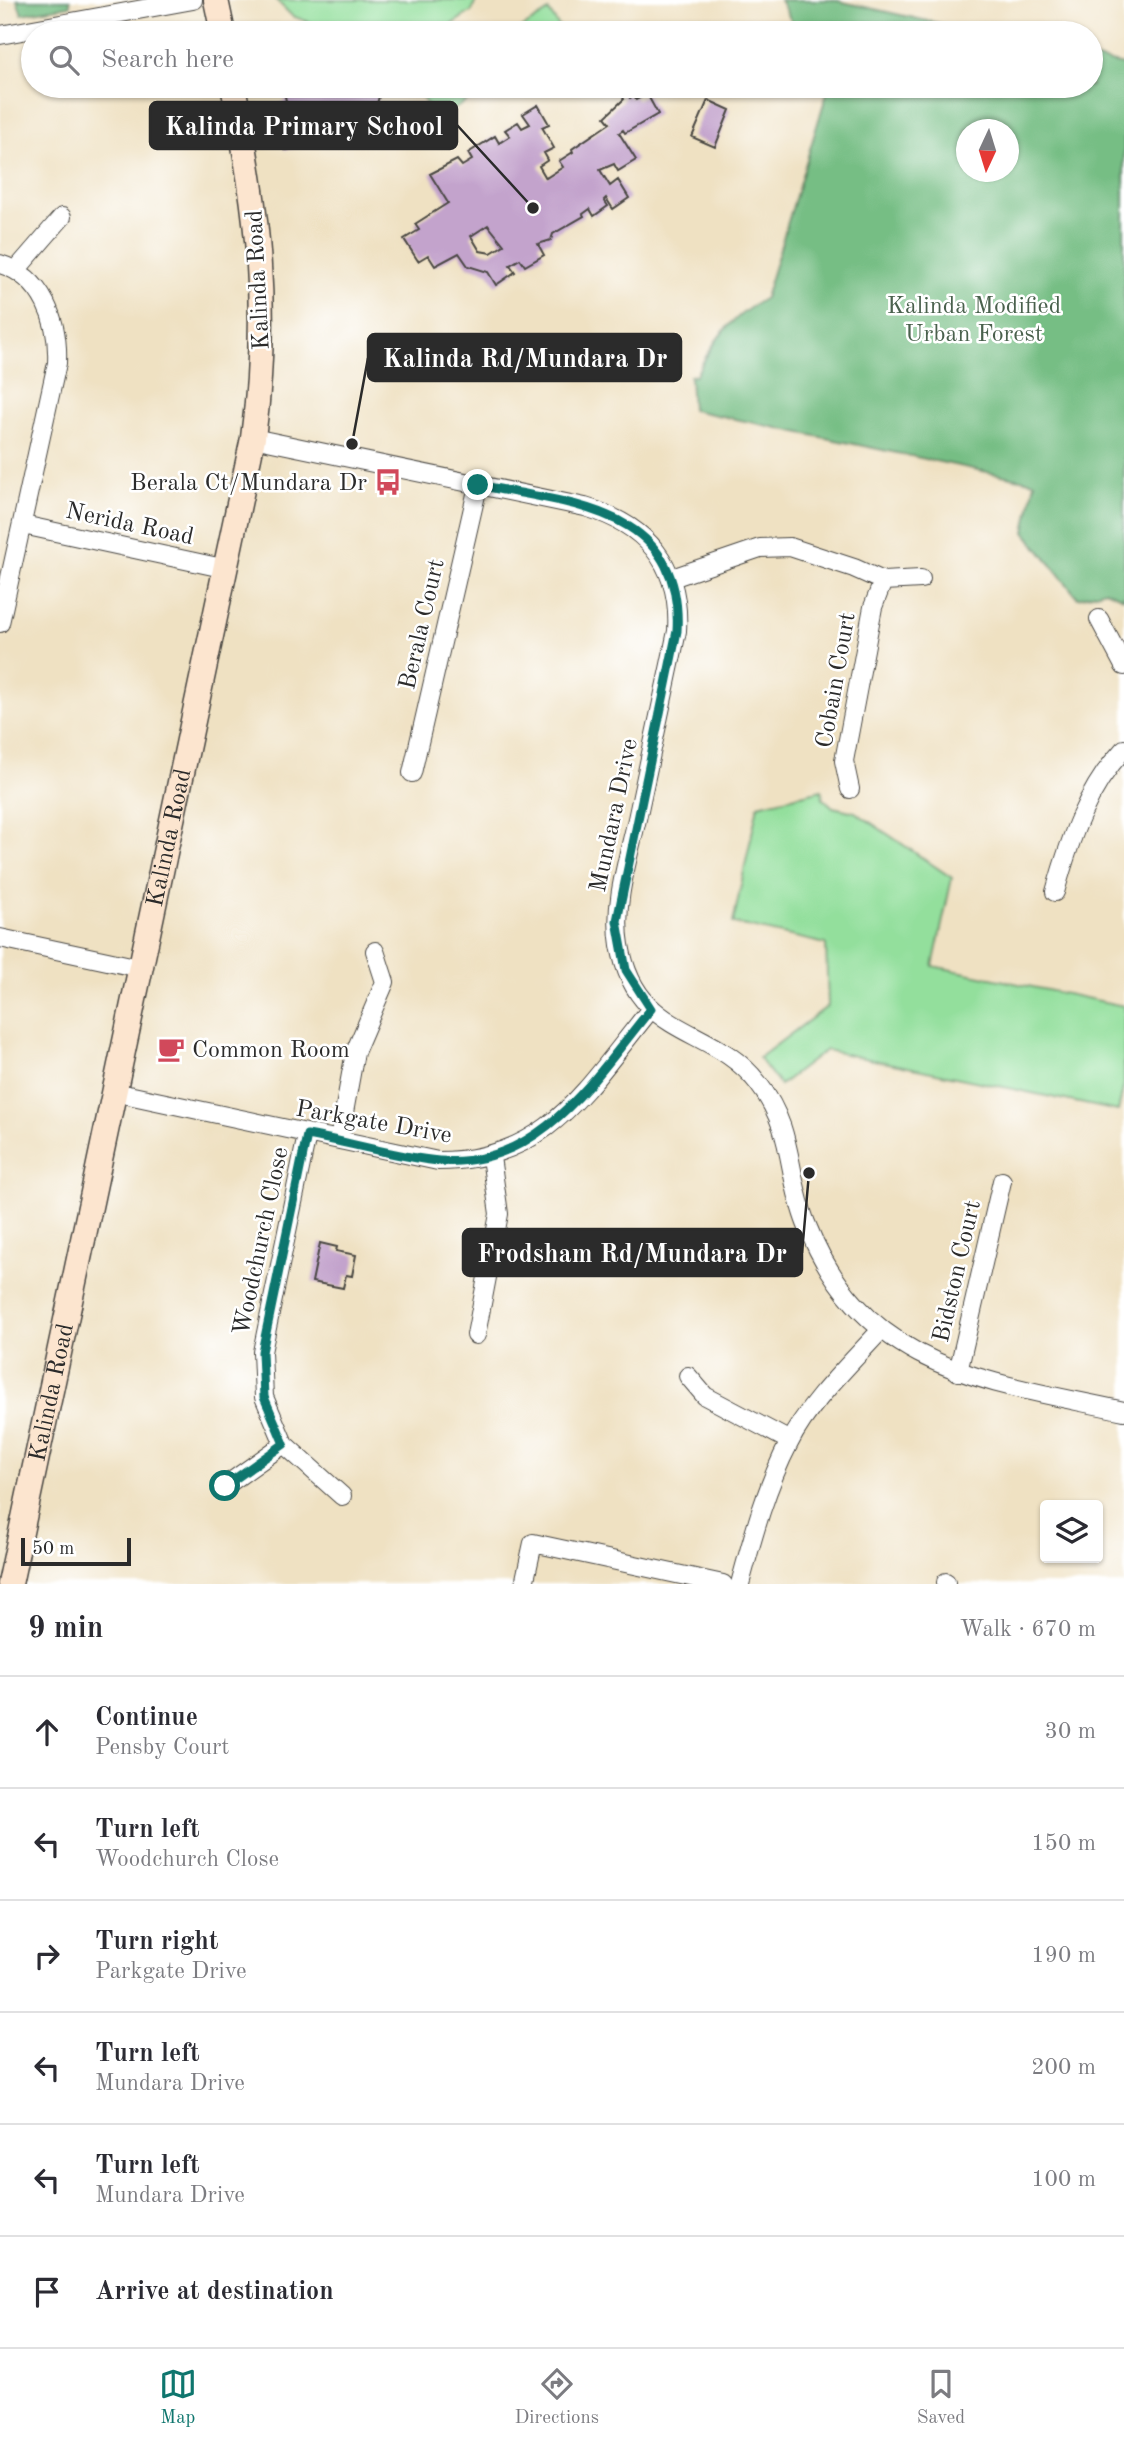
<!DOCTYPE html>
<html lang="en">
<head>
<meta charset="utf-8">
<style>
  :root { --surface:#fff; --page:#f2f2f3; --text:#2b2b33; --muted:#7c7c81; --line:#e1e1e2; --accent:#0f766e }
  body { margin:0; font-family:"Old Standard TT",serif; background:var(--page); color:var(--text) }
  .controls { position:absolute; right:21px; bottom:21px; display:grid; overflow:hidden; border-radius:7px; box-shadow:0 2px 5px #0004 }
  .controls button { width:63px; height:63px; display:grid; place-items:center; padding:0; border:0; border-bottom:2px solid var(--line); background:var(--surface); color:var(--text); font:35px sans-serif }
  .compass { position:absolute; left:956px; top:119px; width:63px; height:63px; border-radius:50%; background:var(--surface); box-shadow:0 2px 5px #0004; rotate:184deg }
  .scale { position:absolute; left:21px; bottom:18px; width:110px; box-sizing:border-box; padding-left:7px; border:4px solid #2b2b2b; border-top:0; font-size:19px; line-height:24px; white-space:nowrap; color:#2b2b2b; -webkit-text-stroke:5px #fff; paint-order:stroke }
  .stop { position:absolute; width:21px; height:21px; margin:-16px; border:5px solid #0f766e; border-radius:50%; background:#fff }
  .stop.end { background:#0f766e; border-color:#fff; box-shadow:0 2px 7px #0008 }
  .list { margin:0; padding:0; list-style:none }
  h2 { display:flex; justify-content:space-between; align-items:center; height:91px; margin:0; padding:0 28px; font-size:30px }
  h2 small { font-size:23px; font-weight:400; color:var(--muted) }
  .list li { display:grid; grid-template-columns:46px 1fr auto; gap:21px; align-items:center; box-sizing:border-box; height:112px; padding:0 28px; border-top:2px solid var(--line) }
  .list b { display:block; font-size:26px; white-space:nowrap }
  .list p { margin:0; font-size:23px; white-space:nowrap; color:var(--muted) }
  .list em { font-size:23px; font-style:normal; color:var(--muted) }
  .icon { flex:none; width:38px; height:38px; fill:none; stroke:currentColor; stroke-width:2; stroke-linecap:round; stroke-linejoin:round }
  .map { position:relative; flex:none; width:1124px; height:1584px; overflow:hidden }
  .search { position:absolute; background:var(--surface); box-shadow:0 2px 5px #0004; left:21px; right:21px; top:21px; height:77px; display:flex; align-items:center; gap:18px; box-sizing:border-box; padding:0 24px; border-radius:38px; color:var(--muted); font-size:26px }
  .sheet { height:763px; background:var(--surface) }
  nav { display:flex; justify-content:space-around; align-items:center; box-sizing:border-box; height:98px; border-top:2px solid var(--line); background:var(--surface); font-size:19px; color:var(--muted) }
  nav a { display:grid; justify-items:center; gap:4px }
  nav .on { color:var(--accent) }
  .map>svg:first-child { display:block }
</style>
</head>
<body>
<div class="map">
<svg width="1124" height="1584" viewBox="0 0 1124 1584">
  <rect width="100%" height="100%" fill="#fff"/>
  <filter id="ink" filterUnits="userSpaceOnUse"><feTurbulence type="fractalNoise" baseFrequency=".0143" numOctaves="2"/><feDisplacementMap in="SourceGraphic" scale="14" xChannelSelector="R" yChannelSelector="G"/><feConvolveMatrix kernelMatrix="1 2 1 2 8 2 1 2 1" color-interpolation-filters="sRGB"/></filter>
  <filter id="wash" filterUnits="userSpaceOnUse"><feTurbulence type="fractalNoise" baseFrequency=".00686" numOctaves="4" result="noise"/><feDisplacementMap in="SourceGraphic" scale="28" xChannelSelector="R" yChannelSelector="G"/><feGaussianBlur stdDeviation="1.57" result="paint"/><feColorMatrix in="noise" values="0 0 0 0 0 0 0 0 0 0 0 0 0 0 0 0 0 1.4 0 .05"/><feComposite in="paint" operator="in"/></filter>
  <g filter="url(#wash)">
    <rect width="100%" height="100%" fill="#efe1c2"/>
    <path fill="#93df9c" stroke="#5f8564" stroke-width="2" d="M276,0h200l-4,11 -34,22h-99l-47,-17z
      M549,11l14,22h-49z
      M429,86h63l-56,34 -17,-28z
      M822,790l1,8 10,9 22,5 97,66 -19,88 191,40v78l-6,27 -292,-61 -46,35 -21,-27 69,-52 -2,-62 -93,-21 25,-118z"/>
    <path fill="#76be84" stroke="#507458" stroke-width="2" fill-rule="evenodd" d="M17,0h53v6l-48,8z
      M780,0h54l147,33h-183z
      M1091,58l33,7v533l-19,-8 -27,8 -53,-66 10,-50 -343,-72 -2,-34 6,-1c20,-38 32,-55 69,-77l64,-212h262zM967,130h42v42h-42z"/>
    <g id="blocks">
      <path fill="#c3a3cc" fill-rule="evenodd" d="M283,86h99l-13,46 -13,1 -1,4 -70,13 -9,-45 10,-4z
        M616,86h6l8,12 4,-2 2,4 11,-6 11,20 -33,19 -2,-3 -4,3 17,27 -18,11 -4,-7 -14,6 10,16 8,-6 11,18 -16,11 -7,-11 -2,2 4,6 -14,10 -4,-7 -7,5 1,2 -31,18 -2,6 -13,4 6,11 -19,11 -5,-7 -10,6 5,7 -19,13 -8,-13 -20,-6 -9,-13 -24,13 -7,-11 -10,6 -14,-22 15,-9 -4,-6 33,-21 -18,-29 27,-14 5,6 10,-6 -4,-7 27,-17 4,7 11,-7 -5,-6 13,-8 4,6 8,-4 -7,-10 15,-9 11,19 -7,3 12,21 -10,5 4,7 -9,6 7,12 17,-11 -4,-6 14,-9 -1,-3 38,-26 -5,-6 19,-18zM488,225l16,20 -13,8 -11,-2 -9,-15z
        M708,100l22,10 -15,37 -23,-10z
        M320,1243l17,4 -1,4 20,4 -4,21 -6,-1 -3,13 -31,-6z"/>
    </g>
  </g>
  <g filter="url(#ink)">
    <use href="#blocks" fill-opacity="0" stroke="#484642" stroke-width="2"/>
    <g fill="none" stroke-linecap="round" stroke-linejoin="round">
      <defs>
        <path id="street" d="M0,35l193,-35
          M0,264c43,13 59,58 57,99l-57,260
          M17,269l45,-52
          M253,438l332,69c62,18 96,58 92,124 -13,63 -27,126 -40,188 -9,41 -24,85 -17,126 16,94 93,79 138,138 37,48 28,89 48,140 59,149 181,158 318,188
          M23,525l204,44
          M672,578l88,-30 30,-1 64,21 29,13 38,-2
          M1099,619l25,47
          M412,773l66,-287
          M850,789l-6,-28 29,-154 10,-26
          M1055,892c15,-53 31,-102 69,-143
          M0,938l140,30
          M114,1092l324,69c112,0 149,-75 213,-152
          M307,1135l-45,217 2,45 20,47 58,52
          M339,1140l16,-88 30,-70 -10,-31
          M476,1335l23,-121 -8,-57
          M958,1372l44,-191
          M688,1376l17,20 85,45
          M225,1486l59,-42
          M524,1584l9,-41 190,41
          M740,1584c13,-48 26,-97 49,-141 20,-40 61,-79 91,-112
          M946,1584v-2"/>
        <g id="secondary">
          <path d="M216,0l7,33"/>
          <path id="s1" d="M10,1584l243,-1146c17,-127 5,-227 -20,-352"/>
        </g>
      </defs>
      <use href="#street" stroke="#484642" stroke-width="20"/>
      <use href="#secondary" stroke="#484642" stroke-width="27"/>
      <use href="#street" stroke="#fff" stroke-width="18"/>
      <use href="#secondary" stroke="#fce5cf" stroke-width="24"/>
    </g>
  </g>
  <g fill="none" stroke-linecap="round" stroke-linejoin="round" filter="url(#ink)">
    <path stroke="#0f766e" stroke-width="9" d="M225,1486l59,-42 -20,-47 -2,-45 45,-217c43,7 88,22 132,26 101,8 156,-84 212,-152l-25,-39 -9,-49 60,-290c7,-124 -108,-127 -199,-146"/>
  </g>
  <defs>
    <symbol id="bus-bare" viewBox="-9 -9 18 18"><path d="M-5-6H5V4H4V6H2V4H-2V6H-4V4H-5ZM-3.5-4V0h7V-4ZM-3.5 1.2v1.5H-2V1.2ZM2 1.2v1.5H3.5V1.2Z" fill="#d1495b" stroke="#fff" stroke-width="2.5" paint-order="stroke"/></symbol>
    <symbol id="cafe-bare" viewBox="-9 -9 18 18"><path d="M-5.5-4.5H6V0H3Q3 3.5 0 3.5H-2.5Q-5.5 3.5-5.5 0ZM3-3.2v2h1.7v-2ZM-6 4.5H4V6H-6Z" fill="#d1495b" stroke="#fff" stroke-width="2.5" paint-order="stroke"/></symbol>
  </defs>
  <g fill-rule="evenodd">
    <use href="#bus-bare" x="369" y="463" width="38" height="38"/>
    <use href="#cafe-bare" x="152" y="1030" width="38" height="38"/>
  </g>
  <g text-anchor="middle" stroke-width="5" stroke-linejoin="round" paint-order="stroke">
    <g font-size="24" fill="#2b2b2b" stroke="#fff">
      <text transform="translate(257 280) rotate(-93)" y="8">Kalinda Road</text>
      <text transform="translate(130 523) rotate(12)" y="8">Nerida Road</text>
      <text transform="translate(421 624) rotate(-77)" y="8">Berala Court</text>
      <text transform="translate(835 680) rotate(-80)" y="8">Cobain Court</text>
      <text transform="translate(613 815) rotate(-78)" y="8">Mundara Drive</text>
      <text dy="8" stroke="none"><textPath href="#s1" startOffset="763">Kalinda Road</textPath></text>
      <text transform="translate(374 1121) rotate(10)" y="8">Parkgate Drive</text>
      <text transform="translate(260 1241) rotate(-78)" y="8">Woodchurch Close</text>
      <text transform="translate(956 1271) rotate(-77)" y="8">Bidston Court</text>
      <text dy="8" stroke="none"><textPath href="#s1" startOffset="196">Kalinda Road</textPath></text>
    </g>
    <g font-size="24" fill="#4a614d" stroke="#fff">
      <text x="974" y="313">Kalinda Modified<tspan x="974" dy="28">Urban Forest</tspan></text>
    </g>
    <g font-size="24" fill="#2b2b2b" stroke="#fff" text-anchor="end">
      <text x="367" y="490">Berala Ct/Mundara Dr</text>
      <text x="192" y="1057" text-anchor="start">Common Room</text>
    </g>
  </g>
  <path fill="none" stroke="#2b2b2b" stroke-width="2.5" d="M533 208L457 125M352 444L368 358M809 1173L802 1253"/>
  <g fill="#2b2b2b" stroke="#fff" stroke-width="2.5">
    <circle cx="533" cy="208" r="7"/>
    <circle cx="352" cy="444" r="7"/>
    <circle cx="809" cy="1173" r="7"/>
  </g>
  <g fill="#2b2b2b" stroke="#2b2b2b" stroke-width="2.5">
    <rect x="150" y="102" width="307" height="47" rx="7"/>
    <rect x="368" y="334" width="313" height="47" rx="7"/>
    <rect x="463" y="1229" width="339" height="47" rx="7"/>
  </g>
  <g font-size="26" text-anchor="middle" font-weight="bold" fill="#fff">
    <text x="304" y="135">Kalinda Primary School</text>
    <text x="525" y="367">Kalinda Rd/Mundara Dr</text>
    <text x="632" y="1262">Frodsham Rd/Mundara Dr</text>
  </g>
</svg>
<div class="controls">
<button><svg class="icon" aria-label="layers" viewBox="0 0 24 24"><path d="M12 4l9 5-9 5-9-5zM3 14l9 5 9-5"/></svg></button>
</div>
<svg class="compass" viewBox="-18 -18 36 36"><path d="M0-13l5 13h-10z" fill="#e53935"/><path d="M0 13l5-13h-10z" fill="#7c7c81"/></svg>
<div class="scale">50 m</div>
<div class="stop" style="left:225px;top:1486px"></div>
<div class="stop end" style="left:478px;top:485px"></div>
<div class="search"><svg class="icon" aria-label="search" viewBox="0 0 24 24"><circle cx="10" cy="10" r="6"/><path d="M15 15l6 6"/></svg>Search here</div>
</div>
<section class="sheet">
<h2>9 min<small>Walk · 670 m</small></h2>
<ul class="list">
<li><svg class="icon" aria-label="ahead" viewBox="0 0 24 24"><path d="M12 20V5M6 11l6-6 6 6"/></svg><div><b>Continue</b><p>Pensby Court</p></div><em>30 m</em></li>
<li><svg class="icon" aria-label="left" viewBox="0 0 24 24"><path d="M17 20v-9H6M10 6l-5 5 5 5"/></svg><div><b>Turn left</b><p>Woodchurch Close</p></div><em>150 m</em></li>
<li><svg class="icon" aria-label="right" viewBox="0 0 24 24"><path d="M7 20v-9h11M14 6l5 5-5 5"/></svg><div><b>Turn right</b><p>Parkgate Drive</p></div><em>190 m</em></li>
<li><svg class="icon" aria-label="left" viewBox="0 0 24 24"><path d="M17 20v-9H6M10 6l-5 5 5 5"/></svg><div><b>Turn left</b><p>Mundara Drive</p></div><em>200 m</em></li>
<li><svg class="icon" aria-label="left" viewBox="0 0 24 24"><path d="M17 20v-9H6M10 6l-5 5 5 5"/></svg><div><b>Turn left</b><p>Mundara Drive</p></div><em>100 m</em></li>
<li><svg class="icon" aria-label="arrive" viewBox="0 0 24 24"><path d="M6 21V4h12l-3 4 3 4H6"/></svg><div><b>Arrive at destination</b></div></li>
</ul>
</section>
<nav>
<a class="on"><svg class="icon" aria-label="map" viewBox="0 0 24 24"><path d="M3 6l6-2 6 2 6-2v14l-6 2-6-2-6 2zM9 4v14M15 6v14"/></svg>Map</a>
<a><svg class="icon" aria-label="directions" viewBox="0 0 24 24"><path d="M12 3l9 9-9 9-9-9zM9 14v-3h6M13 9l2 2-2 2"/></svg>Directions</a>
<a><svg class="icon" aria-label="saved" viewBox="0 0 24 24"><path d="M7 4h10v16l-5-4-5 4z"/></svg>Saved</a>
</nav>
</body>
</html>
